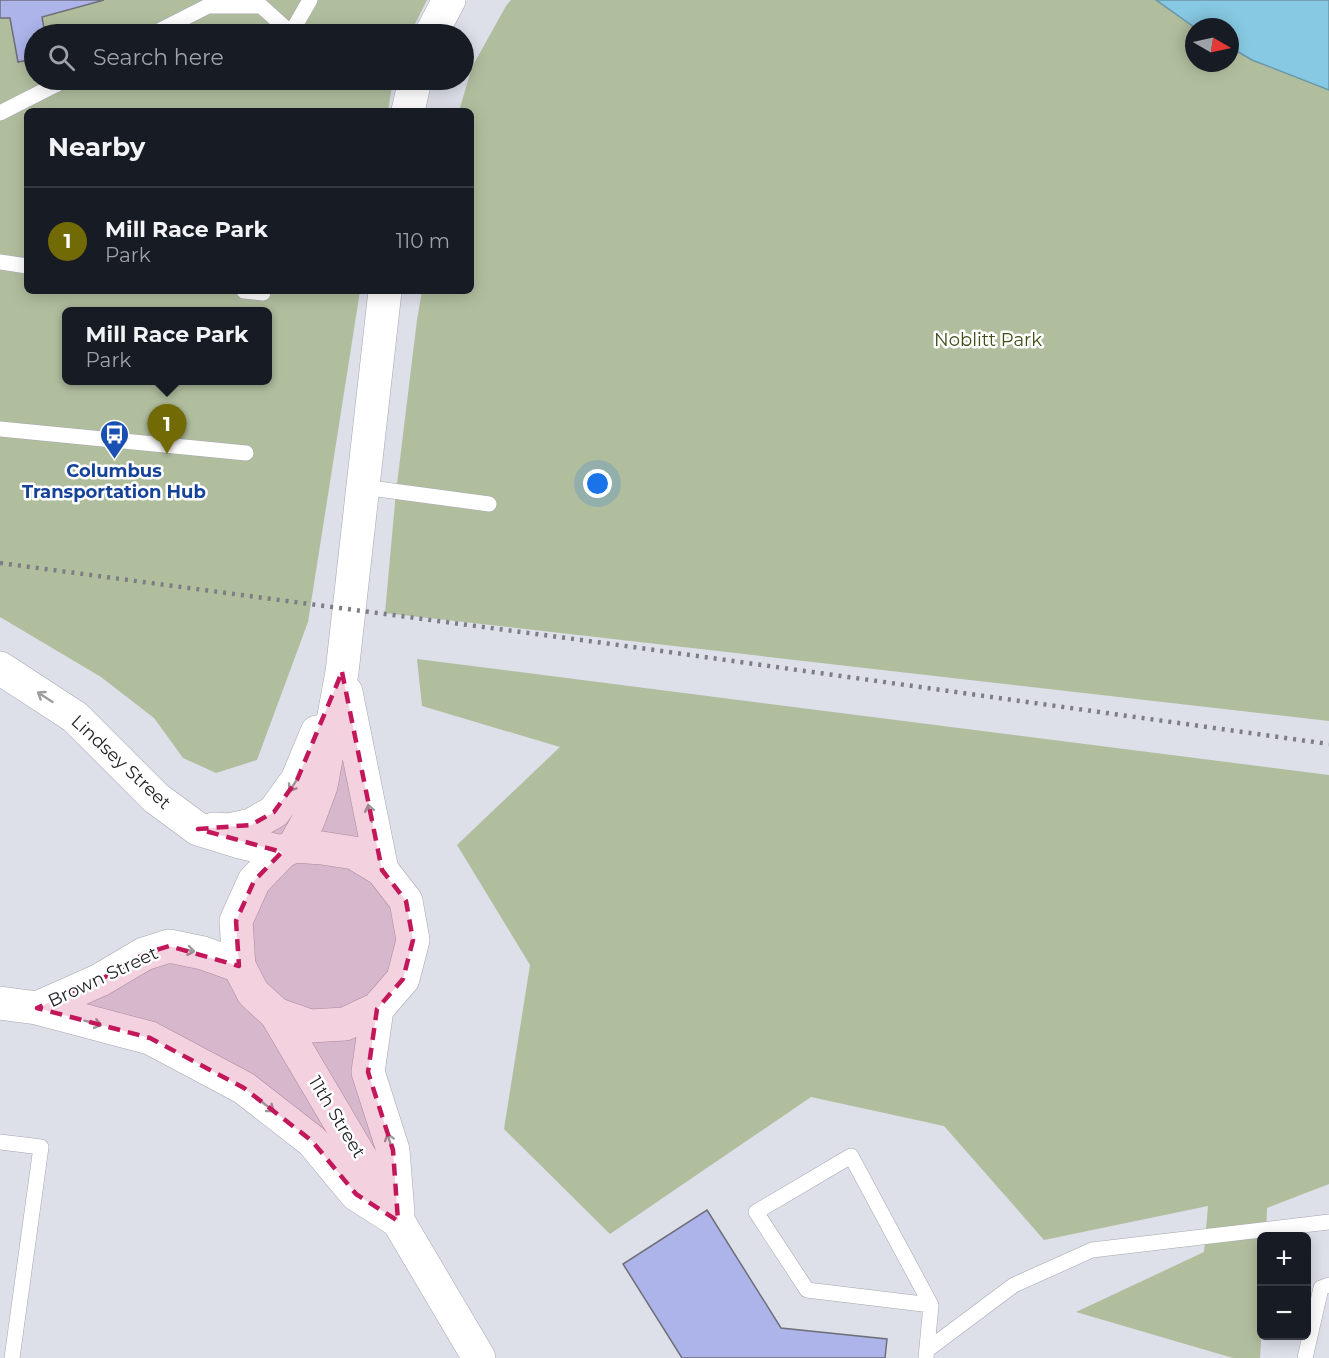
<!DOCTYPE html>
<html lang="en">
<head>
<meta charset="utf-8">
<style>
  :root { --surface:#171b24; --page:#20242c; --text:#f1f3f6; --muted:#9ea1a6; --line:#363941; --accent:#726b05 }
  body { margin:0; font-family:Montserrat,sans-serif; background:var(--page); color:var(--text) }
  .controls { position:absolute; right:18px; bottom:18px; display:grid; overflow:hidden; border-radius:9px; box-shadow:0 3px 15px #0003 }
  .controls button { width:54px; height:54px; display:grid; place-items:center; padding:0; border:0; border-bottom:2px solid var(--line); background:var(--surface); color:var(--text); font:30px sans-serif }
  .compass { position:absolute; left:1185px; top:18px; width:54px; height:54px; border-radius:50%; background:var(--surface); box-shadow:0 3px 15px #0003; rotate:99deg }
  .you { position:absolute; left:598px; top:484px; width:21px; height:21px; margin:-15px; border:4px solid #fff; border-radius:50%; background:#1a73e8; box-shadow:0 0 0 9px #1a73e833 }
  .badge { display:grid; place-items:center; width:39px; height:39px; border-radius:50%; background:var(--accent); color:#fff; font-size:20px; font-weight:700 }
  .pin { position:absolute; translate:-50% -50px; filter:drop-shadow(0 2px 3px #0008) }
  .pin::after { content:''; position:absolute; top:32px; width:21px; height:18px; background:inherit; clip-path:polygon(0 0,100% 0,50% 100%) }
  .popup { position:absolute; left:62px; top:307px; width:210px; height:78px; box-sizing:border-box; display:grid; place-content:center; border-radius:9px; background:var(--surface); filter:drop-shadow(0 2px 4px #0005); font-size:20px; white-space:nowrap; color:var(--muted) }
  .popup b { font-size:22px; color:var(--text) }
  .popup::after { content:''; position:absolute; left:50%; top:100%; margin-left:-12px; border:12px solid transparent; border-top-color:var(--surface) }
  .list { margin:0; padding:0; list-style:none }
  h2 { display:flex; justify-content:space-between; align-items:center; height:78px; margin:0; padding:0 24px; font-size:26px }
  h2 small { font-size:20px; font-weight:400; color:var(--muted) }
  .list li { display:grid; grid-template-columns:39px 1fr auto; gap:18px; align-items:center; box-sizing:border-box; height:108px; padding:0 24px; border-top:2px solid var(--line) }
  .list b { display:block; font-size:22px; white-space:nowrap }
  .list p { margin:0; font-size:20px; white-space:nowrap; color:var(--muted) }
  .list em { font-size:20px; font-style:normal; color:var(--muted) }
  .icon { flex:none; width:33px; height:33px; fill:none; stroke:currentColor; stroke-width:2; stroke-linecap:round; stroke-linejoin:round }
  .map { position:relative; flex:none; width:1329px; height:1358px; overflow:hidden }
  .search { position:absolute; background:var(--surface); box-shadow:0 3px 15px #0003; left:24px; top:24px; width:450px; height:66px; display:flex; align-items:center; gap:15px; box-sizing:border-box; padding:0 21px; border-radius:33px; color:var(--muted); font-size:22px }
  .panel { position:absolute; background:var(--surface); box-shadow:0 3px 15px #0003; left:24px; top:108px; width:450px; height:186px; border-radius:9px }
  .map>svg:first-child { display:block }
</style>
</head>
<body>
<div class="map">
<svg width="1329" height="1358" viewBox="0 0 1329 1358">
  <rect width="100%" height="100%" fill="#dddfe9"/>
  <path fill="#b1be9e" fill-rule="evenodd" d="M0,0h427l-17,34h-376v46h359l-5,31h-361v180h333l-52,331 -51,138 -41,13 -33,-15 -29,-40 -53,-41 -101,-60zM66,312h202v68h-202z
    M511,0h818v721l-944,-108 11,-121 21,-172 5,-29h49v-180h-12l13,-44 34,-61zM1194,27h36v36h-36z
    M417,659l912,116v409l-62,24 -1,28h-4v89l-2,33h-27l-157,-46 128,-60 4,-46 -164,34 -100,-114 -133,-29 -201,137 -106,-105 26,-164 -73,-120 103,-98 -138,-41z"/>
  <path fill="#87c9e2" stroke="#6997aa" stroke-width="1.5" d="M1156,0h173v90l-77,-30 -22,-13v-20h-36z"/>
  <path fill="#adb4e9" stroke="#6e6f78" stroke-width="1.5" d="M0,0h104l-62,17 3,17h-11v25l-16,3 -8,-44h-10z
    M707,1210l74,118 106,11 -2,19h-203l-59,-94z"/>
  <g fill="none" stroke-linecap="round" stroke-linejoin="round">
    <defs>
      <path id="lane" d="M153,34l55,-28h53l30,27 19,-33
        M0,113l65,-33
        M0,262l27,4
        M244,291l19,2
        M0,429l246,24
        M363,487l126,17
        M0,1142l41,5 -29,211
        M927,1350l87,-65 78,-35 237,-28
        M926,1358l5,-53 -80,-149 -95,56 51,78 124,15
        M1305,1358l16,-70 8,-3"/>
      <path id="secondary" d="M431,34l18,-34
        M408,111l7,-31
        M0,668l75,49 81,81 42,31 42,13 42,10
        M346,692l36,178
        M214,829l14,1 23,-5 23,-13 23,-32 20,-48
        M294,846l14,-25 13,-35 21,-114 43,-381
        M294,846l28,2 32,5 28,17 24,31 7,39 -10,39 -26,30 -32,15 -35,2 -34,-12 -23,-21 -14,-27 -3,-45 18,-40 28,-29z
        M0,1003l37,5 113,30 94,50 68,53 44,53 42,27
        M37,1008l63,-28 44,-26 25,-8 34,7 36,13
        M377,1009l-9,63 25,78 5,63
        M276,1014l203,344"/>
    </defs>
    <use href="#lane" stroke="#a5a7b1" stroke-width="16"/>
    <use href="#secondary" stroke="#a5a7b1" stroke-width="34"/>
    <use href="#lane" stroke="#fff" stroke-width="15"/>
    <use href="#secondary" stroke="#fff" stroke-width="33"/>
    <path stroke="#7d7e85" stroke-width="4.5" stroke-dasharray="3 6" stroke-linecap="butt" d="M0,563l604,80 725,101"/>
  </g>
  <defs><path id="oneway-shaft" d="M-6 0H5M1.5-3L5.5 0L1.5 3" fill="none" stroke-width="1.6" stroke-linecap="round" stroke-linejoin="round" transform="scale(1.5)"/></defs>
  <g stroke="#9c9c9d">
    <use href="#oneway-shaft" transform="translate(45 697) rotate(-147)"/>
    <use href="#oneway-shaft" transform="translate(294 784) rotate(123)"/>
    <use href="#oneway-shaft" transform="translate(370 813) rotate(-102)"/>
    <use href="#oneway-shaft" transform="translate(186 950) rotate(10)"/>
    <use href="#oneway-shaft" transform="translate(93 1023) rotate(15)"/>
    <use href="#oneway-shaft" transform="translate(267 1106) rotate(38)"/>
    <use href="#oneway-shaft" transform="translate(390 1142) rotate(-107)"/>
  </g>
  <path fill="#c2185b" fill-opacity="0.2" stroke="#c2185b" stroke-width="4.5" stroke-dasharray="12 8" stroke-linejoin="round" d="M342,672l40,198 24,31 7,39 -10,39 -26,30 -9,63 25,78 5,71 -42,-27 -44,-53 -68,-53 -94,-50 -113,-30 63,-28 44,-26 25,-8 70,20 -3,-45 18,-40 28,-29 -84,-23 53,-4 23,-13 23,-32z"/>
  <defs>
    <symbol id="bus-pin" viewBox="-11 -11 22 30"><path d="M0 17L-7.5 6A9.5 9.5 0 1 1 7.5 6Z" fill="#1a4fb4" stroke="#fff"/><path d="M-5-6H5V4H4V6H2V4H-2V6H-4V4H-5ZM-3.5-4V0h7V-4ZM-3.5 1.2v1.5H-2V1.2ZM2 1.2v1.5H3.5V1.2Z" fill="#fff"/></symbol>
  </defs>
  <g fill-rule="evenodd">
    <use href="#bus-pin" x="98" y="418" width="33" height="45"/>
  </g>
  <g text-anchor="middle" stroke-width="5" stroke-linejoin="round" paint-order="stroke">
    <g font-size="18" fill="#3c4f15" stroke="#fff">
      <text x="988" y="346">Noblitt Park</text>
    </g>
    <g font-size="18" font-weight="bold" fill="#164399" stroke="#fff">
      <text x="114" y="477">Columbus<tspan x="114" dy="21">Transportation Hub</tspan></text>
    </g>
    <g font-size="18" fill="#222326" stroke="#fff">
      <text transform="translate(121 762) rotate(43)" y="6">Lindsey Street</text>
      <text transform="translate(103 977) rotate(-25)" y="6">Brown Street</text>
      <text transform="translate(337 1117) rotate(59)" y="6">11th Street</text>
    </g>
  </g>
</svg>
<div class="controls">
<button>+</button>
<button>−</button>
</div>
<svg class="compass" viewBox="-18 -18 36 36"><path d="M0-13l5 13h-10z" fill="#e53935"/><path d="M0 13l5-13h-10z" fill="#9ea1a6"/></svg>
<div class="you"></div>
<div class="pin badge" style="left:167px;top:454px">1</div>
<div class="popup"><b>Mill Race Park</b>Park</div>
<div class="search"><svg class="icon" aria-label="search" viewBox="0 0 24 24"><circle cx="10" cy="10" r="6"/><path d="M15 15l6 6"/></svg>Search here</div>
<section class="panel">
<h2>Nearby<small></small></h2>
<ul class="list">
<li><span class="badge">1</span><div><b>Mill Race Park</b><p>Park</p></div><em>110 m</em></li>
</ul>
</section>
</div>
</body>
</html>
